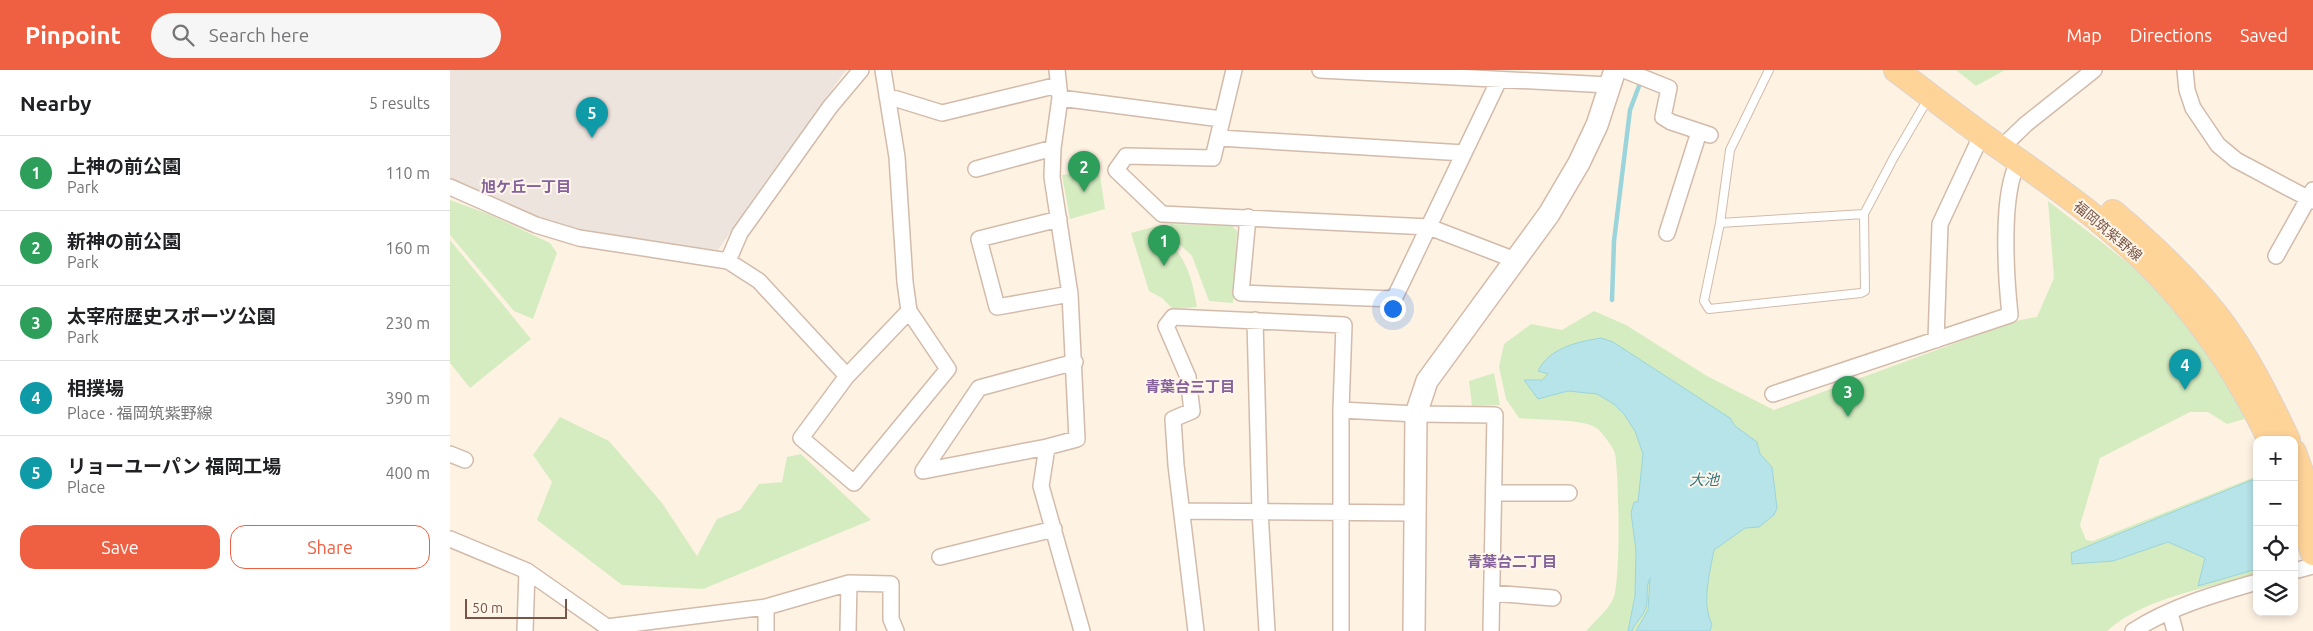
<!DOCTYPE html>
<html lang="en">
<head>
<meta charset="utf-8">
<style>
  :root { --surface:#fff; --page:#f6f6f6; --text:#202124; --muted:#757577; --line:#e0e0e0; --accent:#ef5f41 }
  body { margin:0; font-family:Ubuntu,"Noto Sans JP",sans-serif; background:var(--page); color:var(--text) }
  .controls { position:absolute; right:15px; bottom:15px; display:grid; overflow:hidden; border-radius:10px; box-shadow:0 2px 8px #0003 }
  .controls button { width:45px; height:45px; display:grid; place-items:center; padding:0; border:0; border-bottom:1px solid var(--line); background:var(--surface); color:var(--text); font:25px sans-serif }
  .scale { position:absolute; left:15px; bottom:12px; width:102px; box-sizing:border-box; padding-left:5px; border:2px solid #785647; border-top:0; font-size:14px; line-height:18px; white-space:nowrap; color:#785647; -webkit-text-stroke:4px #fff6eb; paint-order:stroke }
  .you { position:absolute; left:942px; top:238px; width:18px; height:18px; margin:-12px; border:4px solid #fff; border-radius:50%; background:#1a73e8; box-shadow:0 0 0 8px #1a73e833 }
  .badge { display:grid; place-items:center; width:32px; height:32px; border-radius:50%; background:var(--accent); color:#fff; font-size:16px; font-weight:700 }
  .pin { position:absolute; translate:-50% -41px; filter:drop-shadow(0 1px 2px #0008) }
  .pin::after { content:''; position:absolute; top:26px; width:18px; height:15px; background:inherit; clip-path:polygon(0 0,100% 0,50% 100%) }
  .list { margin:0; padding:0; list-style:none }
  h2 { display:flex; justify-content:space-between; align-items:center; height:65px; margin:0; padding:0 20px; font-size:21px }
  h2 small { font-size:16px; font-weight:400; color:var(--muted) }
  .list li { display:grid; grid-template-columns:32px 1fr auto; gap:15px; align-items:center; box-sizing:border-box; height:75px; padding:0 20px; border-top:1px solid var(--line) }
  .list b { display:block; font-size:19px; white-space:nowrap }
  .list p { margin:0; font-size:16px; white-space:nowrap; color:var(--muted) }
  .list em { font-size:16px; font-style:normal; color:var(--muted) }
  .actions { display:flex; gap:10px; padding:15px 20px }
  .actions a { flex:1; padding:11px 0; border:1px solid var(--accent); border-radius:15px; text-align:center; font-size:18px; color:var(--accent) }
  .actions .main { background:var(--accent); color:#fff }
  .icon { flex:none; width:28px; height:28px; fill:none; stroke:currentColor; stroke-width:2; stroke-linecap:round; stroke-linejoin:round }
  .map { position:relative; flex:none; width:1863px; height:561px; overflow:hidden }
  header { display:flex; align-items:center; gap:30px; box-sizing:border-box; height:70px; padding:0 25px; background:var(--accent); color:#fff }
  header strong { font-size:24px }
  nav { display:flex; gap:28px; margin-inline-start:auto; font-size:18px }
  .search { width:350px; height:45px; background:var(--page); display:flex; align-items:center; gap:12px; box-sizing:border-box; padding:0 18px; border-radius:28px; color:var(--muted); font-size:19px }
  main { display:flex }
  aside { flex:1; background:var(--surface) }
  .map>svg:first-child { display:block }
</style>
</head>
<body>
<header>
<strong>Pinpoint</strong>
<div class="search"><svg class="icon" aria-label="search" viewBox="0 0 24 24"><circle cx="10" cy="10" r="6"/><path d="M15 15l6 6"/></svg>Search here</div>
<nav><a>Map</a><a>Directions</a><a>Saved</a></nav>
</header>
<main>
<aside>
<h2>Nearby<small>5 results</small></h2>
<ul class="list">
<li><span class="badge" style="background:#2e9e5b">1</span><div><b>上神の前公園</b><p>Park</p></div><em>110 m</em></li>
<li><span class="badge" style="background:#2e9e5b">2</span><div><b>新神の前公園</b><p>Park</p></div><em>160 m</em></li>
<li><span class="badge" style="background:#2e9e5b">3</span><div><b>太宰府歴史スポーツ公園</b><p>Park</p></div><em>230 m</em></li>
<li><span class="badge" style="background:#0f9aa8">4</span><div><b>相撲場</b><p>Place · 福岡筑紫野線</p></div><em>390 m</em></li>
<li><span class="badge" style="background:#0f9aa8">5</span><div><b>リョーユーパン 福岡工場</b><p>Place</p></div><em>400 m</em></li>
</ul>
<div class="actions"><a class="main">Save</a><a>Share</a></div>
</aside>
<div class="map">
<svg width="1863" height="561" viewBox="0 0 1863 561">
  <rect width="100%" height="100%" fill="#fef2e3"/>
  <path fill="#ede4de" d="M0,0h396l-128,180 -105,-10 -74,-23 -89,-37z"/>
  <path fill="#d5ecc1" d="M1506,0h49l-29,16z
    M649,99l6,40 -35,10 -8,-44z
    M0,130l41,15 59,28 7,10 -24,66 -19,-8 -64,-76z
    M1598,131c46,36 98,71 135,117 26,31 44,65 62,101l-18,5 -19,-12h-18l-90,46 -20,67 6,15 7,1 164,-65v98c-48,14 -112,23 -150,57h-521c8,-9 22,-21 27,-32 8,-15 6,-125 2,-145 -1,-6 -12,-20 -17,-25 -14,-11 -59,-8 -79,-11l-13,-19 -7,-32 5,-23 27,-20 31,6 32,-19 32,14 81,51 67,34 241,-89 22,-4 17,-39z
    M720,154l62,2 5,5 -4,72 -24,-2 -17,-45 -23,-22z
    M707,156c27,32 33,40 40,81l-24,2 -11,-11 -13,-7 -18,-58z
    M0,170l81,99 -61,49 -20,-25z
    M1044,303l6,32 -28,1 -3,-25z
    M110,347l49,24 53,62 35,53 20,-37 23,-9 19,-26 23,-2 5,-25 14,-3 70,66 -168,69 -81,-4 -85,-65 15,-38 -19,-27z"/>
  <path fill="#b6e4e9" stroke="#9cd4db" d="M1151,268l12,4 117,76 5,8 22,16 3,12 12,13 5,41 -3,7 -15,12 -14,1 -31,22c-4,22 -13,54 -2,74l-2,7h-74l12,-21 2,-32c-5,9 -1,22 -5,32 -3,8 -10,12 -13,21h-4l7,-35 1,-46 -5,-37 3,-11h4l5,-48 -8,-23 -11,-17 -10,-10 -17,-10 -29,-3 -30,8 -14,-19h18l6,-6 -10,-3c11,-23 39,-29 63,-33z
    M1807,408v91l-59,17 7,-28 -37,-16 -55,19 -41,3 -1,-11z"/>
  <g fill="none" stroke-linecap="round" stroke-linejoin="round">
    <path stroke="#9cd4db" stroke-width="4.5" d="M1162,230l2,-59 16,-131 15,-40"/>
    <defs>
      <path id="lane" d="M1319,0l-39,80 -10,73 -16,78 5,8 152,-16 4,-2 -1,-77 30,-57 35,-60
        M1270,153l144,-9"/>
      <path id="street" d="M433,0l14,87 8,125 4,29 39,58 -94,114 -53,-45 46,-62 62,-65
        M607,0l3,28 -7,50 -1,29 18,117 7,145 -30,8 -6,39 41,145
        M784,0l-21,88 -87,-2 -10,14 46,44 267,13 86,33
        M870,0l289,15
        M1174,0l45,18 -6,29 8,5 39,13
        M1735,0l2,20 6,18 25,37 18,15 77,41
        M437,26l55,17 116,-28
        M610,28l161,21
        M769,68l245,15
        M1551,78l25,-24 68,-54
        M526,99l77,-21
        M0,117l86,38 43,13 149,23 31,20 88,95
        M798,147l-7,76 153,6 105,-219
        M609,149l-80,20 18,68 73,-13
        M1217,163l32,-101
        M1826,186l37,-66
        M278,191l12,-28 90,-126 31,-37
        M805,250l5,191 7,120
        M1486,270l4,-116 42,-90
        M1323,324l237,-79c-4,-38 -10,-123 9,-154
        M891,340l75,4 79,1 -4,216
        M597,377l-124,24 56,-83 96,-26
        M0,384l15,6
        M1044,423h75
        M732,441l233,2
        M0,469l77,32 80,56 159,-20 83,-24 42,1v35l5,12
        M490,487l114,-28
        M1844,501l19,-5
        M1042,523l61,5
        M1720,543l5,18
        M75,561l2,-60
        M316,561v-24
        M398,561l1,-48
        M746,561l-20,-166 -3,-46 19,-8 -4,-34 -22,-51 7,-9 171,8 -3,85v221
        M1683,561c37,-24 82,-37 124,-49"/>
      <path id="secondary" d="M964,561l2,-217 11,-33 122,-167 30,-51 18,-38 18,-55"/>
      <path id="primary" d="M1446,0c35,26 70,54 106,79 61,43 125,88 174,145 38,44 69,94 94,146
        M1663,142c38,32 74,66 105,105 29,38 50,81 70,123
        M1844,382l19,53
        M1844,430l19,53"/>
    </defs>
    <use href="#lane" stroke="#d2bbab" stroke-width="10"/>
    <use href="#street" stroke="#d2bbab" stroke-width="18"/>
    <use href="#secondary" stroke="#d5baa9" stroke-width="24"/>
    <use href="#primary" stroke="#dcd3cf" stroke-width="26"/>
    <use href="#lane" stroke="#fff" stroke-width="8"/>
    <use href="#street" stroke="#fff" stroke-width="15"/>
    <use href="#secondary" stroke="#fff" stroke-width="21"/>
    <use href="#primary" stroke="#ffd499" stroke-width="24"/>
  </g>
  <g text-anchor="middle" stroke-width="4" stroke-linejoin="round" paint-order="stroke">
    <g font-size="14" fill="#785647" stroke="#fff6eb">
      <text transform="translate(1658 161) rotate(40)" y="5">福岡筑紫野線</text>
    </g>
    <g font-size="15" font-weight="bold" fill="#85629c" stroke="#fff6eb">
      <text x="76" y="122">旭ケ丘一丁目</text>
      <text x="740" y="322">青葉台三丁目</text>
      <text x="1062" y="497">青葉台二丁目</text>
    </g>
    <g font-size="15" font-style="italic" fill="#3a767e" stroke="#fff6eb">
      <text x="1254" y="415">大池</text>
    </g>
  </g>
</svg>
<div class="controls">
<button>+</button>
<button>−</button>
<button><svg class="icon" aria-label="locate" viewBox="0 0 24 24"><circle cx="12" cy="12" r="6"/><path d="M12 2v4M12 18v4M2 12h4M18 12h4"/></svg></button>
<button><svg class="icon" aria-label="layers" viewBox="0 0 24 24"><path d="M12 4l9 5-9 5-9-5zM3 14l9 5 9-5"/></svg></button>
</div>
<div class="scale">50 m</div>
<div class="you"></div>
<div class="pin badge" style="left:714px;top:196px;background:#2e9e5b">1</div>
<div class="pin badge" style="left:634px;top:122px;background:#2e9e5b">2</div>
<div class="pin badge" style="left:1398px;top:347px;background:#2e9e5b">3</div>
<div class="pin badge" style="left:1735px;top:320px;background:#0f9aa8">4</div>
<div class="pin badge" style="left:142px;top:68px;background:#0f9aa8">5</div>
</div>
</main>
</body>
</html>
